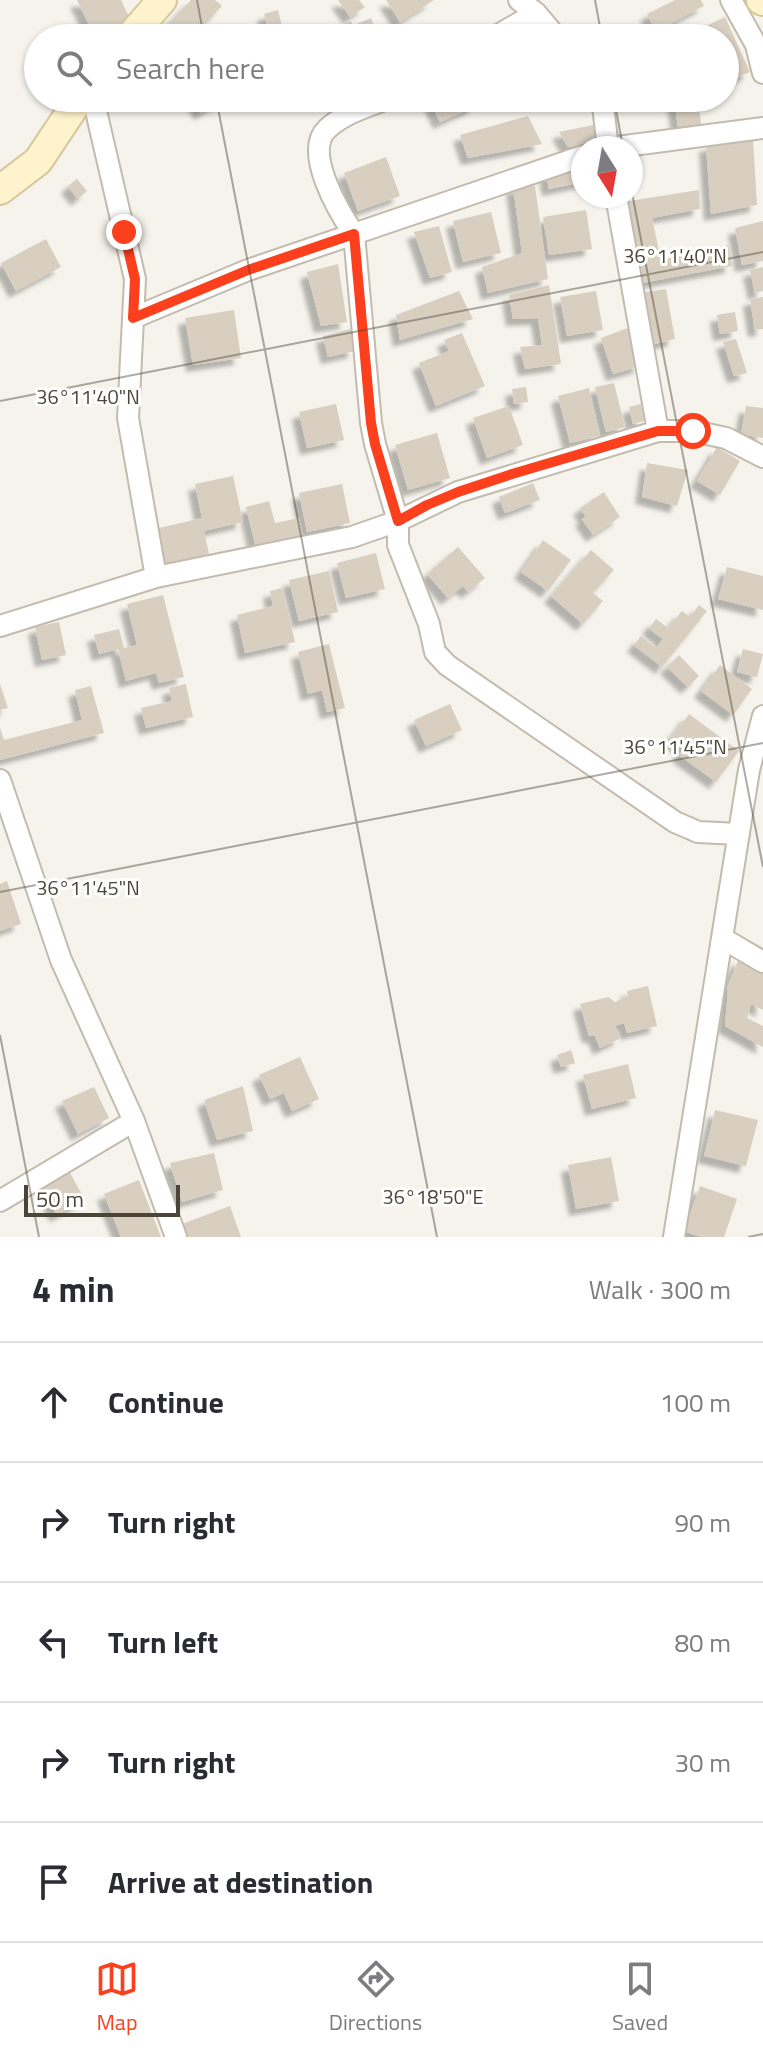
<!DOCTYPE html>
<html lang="en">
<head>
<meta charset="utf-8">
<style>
  :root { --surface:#fff; --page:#f2f2f3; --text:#2b2b33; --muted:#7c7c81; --line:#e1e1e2; --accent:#fc3f1d }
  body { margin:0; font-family:"Titillium Web",sans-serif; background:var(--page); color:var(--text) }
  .compass { position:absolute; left:571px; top:136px; width:72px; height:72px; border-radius:50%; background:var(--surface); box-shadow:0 2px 6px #0004; rotate:169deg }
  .scale { position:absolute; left:24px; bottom:20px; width:156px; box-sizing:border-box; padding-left:8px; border:4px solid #4b4439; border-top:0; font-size:22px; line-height:28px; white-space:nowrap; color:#4b4439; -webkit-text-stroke:6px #fff; paint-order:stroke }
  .stop { position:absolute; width:24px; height:24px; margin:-18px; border:6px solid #fc3f1d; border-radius:50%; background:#fff }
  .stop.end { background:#fc3f1d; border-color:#fff; box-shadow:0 2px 8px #0008 }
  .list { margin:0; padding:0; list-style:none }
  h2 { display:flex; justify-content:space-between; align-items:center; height:104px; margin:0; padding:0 32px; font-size:34px }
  h2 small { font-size:26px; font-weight:400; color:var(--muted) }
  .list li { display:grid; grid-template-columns:52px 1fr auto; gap:24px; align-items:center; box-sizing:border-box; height:120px; padding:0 32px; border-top:2px solid var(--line) }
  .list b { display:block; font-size:30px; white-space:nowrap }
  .list em { font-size:26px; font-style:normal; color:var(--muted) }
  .icon { flex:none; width:44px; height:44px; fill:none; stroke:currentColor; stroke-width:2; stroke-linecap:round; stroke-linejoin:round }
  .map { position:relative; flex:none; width:763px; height:1237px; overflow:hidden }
  .search { position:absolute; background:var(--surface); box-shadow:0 2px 6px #0004; left:24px; right:24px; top:24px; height:88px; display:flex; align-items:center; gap:20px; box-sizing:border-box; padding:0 28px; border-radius:44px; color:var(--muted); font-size:30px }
  .sheet { height:704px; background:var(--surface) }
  nav { display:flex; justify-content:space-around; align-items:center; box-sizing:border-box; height:112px; border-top:2px solid var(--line); background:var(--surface); font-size:22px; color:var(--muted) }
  nav a { display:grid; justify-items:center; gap:4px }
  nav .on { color:var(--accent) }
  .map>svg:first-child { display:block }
</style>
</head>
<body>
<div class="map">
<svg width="763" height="1237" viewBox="0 0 763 1237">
  <defs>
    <filter id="shadow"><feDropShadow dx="-7" dy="7" stdDeviation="2" flood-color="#0004"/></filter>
  </defs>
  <rect width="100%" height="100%" fill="#f6f3ec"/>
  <path fill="#d8cfc1" filter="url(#shadow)" d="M77,0h44l9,19 -36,16z
    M191,0h24l7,6 -30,32h-12l-13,-13z
    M338,0h21l6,7 -15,10z
    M386,0h48l-34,22z
    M675,0h26l3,6 -48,25 -9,-17z
    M278,10l4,16 -14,4 -4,-16z
    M725,17l25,55 -25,11v-45h-29l15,-7 -3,-6z
    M371,18l5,13 -15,5 -5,-12z
    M351,21l6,14 -7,3h-46z
    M201,98h27l-27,15 -7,-12z
    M429,98h44l3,8 -36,16z
    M674,98h24l4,34 -23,3z
    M528,116l14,28 -74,14 -8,-23z
    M593,125l8,16 -33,6 -9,-15z
    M753,138l4,67 -46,9 -5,-69z
    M386,157l14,39 -42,15 -14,-38z
    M583,165v17l-34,7 -3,-16z
    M77,179l10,12 -9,8 -10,-13z
    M513,186h22l13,93 -60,14 -6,-26 40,-14z
    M699,190l1,19 -48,9 9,42 68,-15 3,21 -95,18 -14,-82z
    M586,210l6,39 -43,6 -6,-38z
    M491,212l10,41 -38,9 -10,-41z
    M763,221v40l-21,4 -7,-37z
    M439,226l13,46 -22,6 -16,-46z
    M46,239l15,28 -45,24 -15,-28z
    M338,264l9,58 -26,4 -14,-54z
    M763,267v24l-8,2 -5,-23z
    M549,285l12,79 -36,5 -5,-22 22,-2 -4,-27 -25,1 -4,-24z
    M666,289l9,50 -25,6 -11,-52z
    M459,291l14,28 -73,21 -4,-25z
    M596,291l7,39 -36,6 -7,-39z
    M763,297v32l-8,1 -5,-31z
    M234,310l7,48 -48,7 -8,-47z
    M735,312l3,19 -18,3 -3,-19z
    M633,326l8,40 -28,8 -12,-36z
    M350,329l5,22 -27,6 -5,-21z
    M462,333l23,53 -49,20 -17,-43 30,-12 -5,-11z
    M736,339l11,34 -13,3 -11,-34z
    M614,383l11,44 -19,5 -11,-45z
    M526,387l2,15 -14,2 -2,-15z
    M589,388l11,48 -30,7 -12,-47z
    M336,404l8,36 -37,8 -8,-36z
    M641,404l3,17 -11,3 -4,-17z
    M509,406l14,39 -36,13 -14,-40z
    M746,406l17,2v30l-22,-4z
    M437,433l13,45 -42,12 -13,-45z
    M717,447l23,14 -20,34 -23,-14z
    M647,463l41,7 -11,36 -35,-9z
    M233,476l10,46 -39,9 5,23 -46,11 -8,-36 47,-11 -7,-34z
    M533,483l7,17 -35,13 -6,-16z
    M342,484l8,39 -43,9 -8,-39z
    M604,492l16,25 -27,18 -11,-16 4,-2 -6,-9z
    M269,501l6,22 24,-5 4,19 -47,11 -10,-41z
    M543,540l28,20 -23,31 -27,-19z
    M458,547l27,31 -17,14 -5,-6 -15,12 -21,-24z
    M591,550l23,20 -21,23 10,8 -20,23 -32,-28z
    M376,553l9,36 -39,9 -9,-35z
    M727,567l36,9v34l-45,-11z
    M329,571l9,41 -39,9 -10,-41z
    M282,588l13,54 -50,11 -8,-38 36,-9 -3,-15z
    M163,595l21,82 -25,6 -3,-10 -30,8 -8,-32 -19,5 -5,-19 25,-6 5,19 13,-3 -10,-41z
    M699,605l8,6 -45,56 -28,-22 7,-9 15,12 7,-9 -14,-11 7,-9 12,9 14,-17 8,6z
    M59,622l7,33 -24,5 -7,-33z
    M329,644l16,64 -18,4 -5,-22 -14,4 -10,-42z
    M743,649l20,5 -6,23 -20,-5z
    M679,655l20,21 -11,11 -21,-20z
    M720,665l32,24 -19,26 -32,-24z
    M0,684l8,24 -8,2z
    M186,684l7,33 -47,11 -5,-20 31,-7 -3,-13z
    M91,686l13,47 -104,27v-32l4,12 78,-20 -7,-30z
    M450,704l12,26 -36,16 -12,-26z
    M689,714l50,37 -23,31 -37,-27 4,-6 -13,-10z
    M7,881l14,43 -21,7v-47z
    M739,958l24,16v36l-12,-6 -4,14 16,8v21l-38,-21 3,-35 -1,-3z
    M648,986l9,40 -30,7 -3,-10 -9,3 6,12 -21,10 -5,-12h-6l-9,-32 28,-7 7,5 13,-6 -1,-5z
    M571,1050l4,13 -14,4 -4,-12z
    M300,1057l19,42 -27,12 -8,-18 -14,6 -11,-24z
    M628,1064l8,34 -44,11 -9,-34z
    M243,1086l10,45 -36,9 -13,-40z
    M94,1087l15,31 -31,16 -16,-33z
    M715,1110l43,10 -12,46 -42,-10z
    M214,1153l9,37 -41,12 -12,-39z
    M611,1157l8,44 -43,8 -8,-44z
    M68,1169l17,31 -28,15 -17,-32z
    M139,1180l22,57h-40l-17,-43z
    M700,1186l37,13 -13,38h-23l-17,-6z
    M230,1206l11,31h-54l-5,-13z"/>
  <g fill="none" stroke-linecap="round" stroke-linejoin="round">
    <defs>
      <path id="street" d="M519,0l17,13 21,25
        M731,0l25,45 7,28
        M493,38l43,-25
        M93,98l42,181 -7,139 28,159
        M390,98c-21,8 -46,15 -63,31 -24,23 12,83 27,105l17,189 4,21 23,77v24l31,79 6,28 12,13 228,157 23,10 41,2
        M602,98l6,50
        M610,148l153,-20
        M616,196l42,235
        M133,318l115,-48 335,-114
        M0,626l156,-49 196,-40 46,-16 60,-29 200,-61h35l33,7 37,19
        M0,780l61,180 73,161 42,116
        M722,938l41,24
        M0,1201l134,-80
        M674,1237l75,-467 14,-54"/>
      <path id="secondary" d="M761,0l2,1
        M129,38l33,-38
        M0,190l38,-29 42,-63"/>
    </defs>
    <use href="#street" stroke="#c2bbae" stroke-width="24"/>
    <use href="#secondary" stroke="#d6c79b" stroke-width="32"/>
    <use href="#street" stroke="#fff" stroke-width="20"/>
    <use href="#secondary" stroke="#fff3cd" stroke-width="28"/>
  </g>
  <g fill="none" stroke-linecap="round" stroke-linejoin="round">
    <path stroke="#fc3f1d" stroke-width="10" d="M124,232l11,47 -2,39 115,-48 106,-36 17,189 4,21 23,77 29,-16 31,-13 54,-18 146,-43h35"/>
  </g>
  <path fill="none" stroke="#4b4439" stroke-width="2" stroke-opacity="0.45" d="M197,0l7,38M595,0l7,38M216,98l221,1139M614,98l9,50M631,188l132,679M0,401l763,-149M0,892l763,-149M0,1035l39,202M748,1237l15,-3"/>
  <g font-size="20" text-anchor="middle" fill="#4b4439" stroke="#fff" stroke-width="6" stroke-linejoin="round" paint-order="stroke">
    <text x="675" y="263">36°11'40"N</text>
    <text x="88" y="404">36°11'40"N</text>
    <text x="675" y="754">36°11'45"N</text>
    <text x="88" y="895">36°11'45"N</text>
    <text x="433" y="1204">36°18'50"E</text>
  </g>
</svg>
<svg class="compass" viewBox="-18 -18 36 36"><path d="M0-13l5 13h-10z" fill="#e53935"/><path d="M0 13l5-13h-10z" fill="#7c7c81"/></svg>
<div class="scale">50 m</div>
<div class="stop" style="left:693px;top:431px"></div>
<div class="stop end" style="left:124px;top:232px"></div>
<div class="search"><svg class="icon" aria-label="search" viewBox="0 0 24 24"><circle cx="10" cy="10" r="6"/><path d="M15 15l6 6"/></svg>Search here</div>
</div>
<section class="sheet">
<h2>4 min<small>Walk · 300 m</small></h2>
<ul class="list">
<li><svg class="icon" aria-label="ahead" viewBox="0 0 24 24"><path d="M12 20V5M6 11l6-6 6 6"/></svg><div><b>Continue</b></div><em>100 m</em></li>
<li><svg class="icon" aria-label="right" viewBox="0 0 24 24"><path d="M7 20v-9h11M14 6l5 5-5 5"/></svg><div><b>Turn right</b></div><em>90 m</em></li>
<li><svg class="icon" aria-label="left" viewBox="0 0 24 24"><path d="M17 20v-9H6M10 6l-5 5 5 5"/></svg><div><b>Turn left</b></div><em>80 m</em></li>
<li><svg class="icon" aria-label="right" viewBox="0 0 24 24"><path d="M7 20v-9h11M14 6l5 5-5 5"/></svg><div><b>Turn right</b></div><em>30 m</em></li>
<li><svg class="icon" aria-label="arrive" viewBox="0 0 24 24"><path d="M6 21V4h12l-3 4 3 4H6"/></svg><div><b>Arrive at destination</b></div></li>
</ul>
</section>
<nav>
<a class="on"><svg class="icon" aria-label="map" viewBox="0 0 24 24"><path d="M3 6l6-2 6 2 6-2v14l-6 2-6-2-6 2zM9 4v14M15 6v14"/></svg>Map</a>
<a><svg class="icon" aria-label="directions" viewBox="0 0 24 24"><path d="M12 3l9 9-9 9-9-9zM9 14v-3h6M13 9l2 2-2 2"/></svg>Directions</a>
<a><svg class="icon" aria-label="saved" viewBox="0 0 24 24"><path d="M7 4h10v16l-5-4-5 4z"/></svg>Saved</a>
</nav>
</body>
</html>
